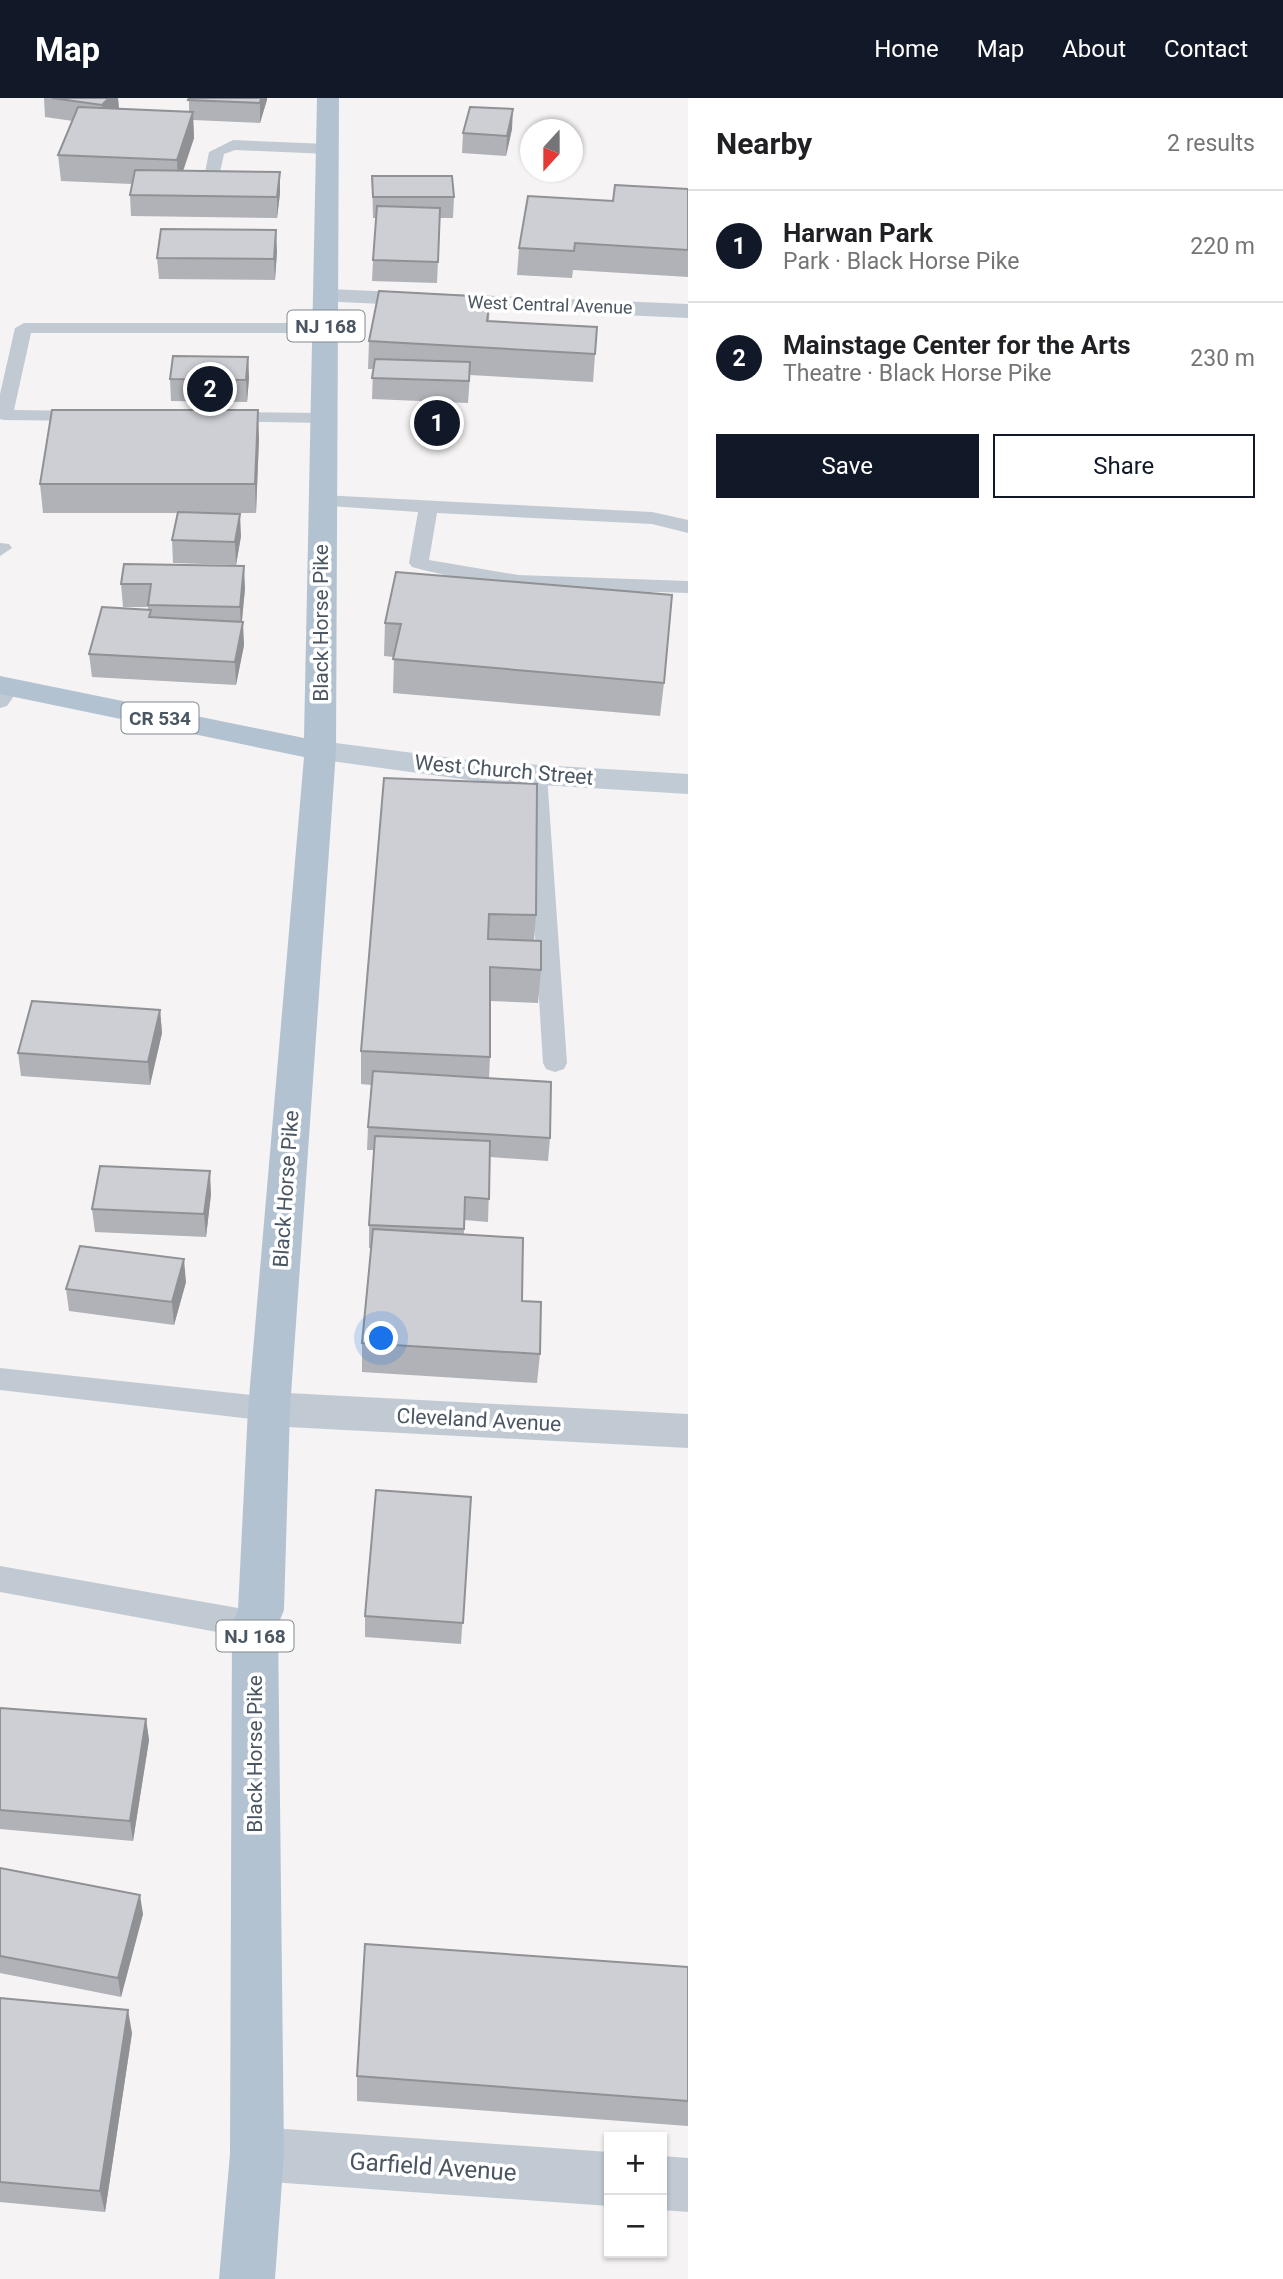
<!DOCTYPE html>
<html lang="en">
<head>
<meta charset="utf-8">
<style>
  :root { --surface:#fff; --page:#f6f6f6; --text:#202124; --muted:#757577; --line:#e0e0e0; --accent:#111827 }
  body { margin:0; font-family:Roboto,sans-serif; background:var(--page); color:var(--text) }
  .controls { position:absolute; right:21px; bottom:21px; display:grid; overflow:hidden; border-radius:0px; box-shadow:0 2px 5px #0004 }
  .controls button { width:63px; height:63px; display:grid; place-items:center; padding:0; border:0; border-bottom:2px solid var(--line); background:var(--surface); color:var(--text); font:35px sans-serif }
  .compass { position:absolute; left:520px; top:21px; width:63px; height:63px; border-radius:50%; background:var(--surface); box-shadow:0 2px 5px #0004; rotate:201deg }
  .you { position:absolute; left:382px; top:1241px; width:24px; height:24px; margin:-18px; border:5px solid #fff; border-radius:50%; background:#1a73e8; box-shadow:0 0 0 10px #1a73e833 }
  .badge { display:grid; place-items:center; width:46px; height:46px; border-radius:50%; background:var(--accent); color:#fff; font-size:23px; font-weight:700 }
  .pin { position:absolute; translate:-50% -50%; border:4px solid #fff; box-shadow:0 2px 7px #0006 }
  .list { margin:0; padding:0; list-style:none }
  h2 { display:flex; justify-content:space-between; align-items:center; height:91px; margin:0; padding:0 28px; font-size:30px }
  h2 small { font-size:23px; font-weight:400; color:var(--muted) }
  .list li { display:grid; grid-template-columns:46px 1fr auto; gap:21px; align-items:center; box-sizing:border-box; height:112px; padding:0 28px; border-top:2px solid var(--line) }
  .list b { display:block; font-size:26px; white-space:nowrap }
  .list p { margin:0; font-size:23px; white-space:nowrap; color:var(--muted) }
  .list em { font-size:23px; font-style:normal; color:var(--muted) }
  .actions { display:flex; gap:14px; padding:21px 28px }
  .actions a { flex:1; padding:16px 0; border:2px solid var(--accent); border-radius:0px; text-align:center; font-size:24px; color:var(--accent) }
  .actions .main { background:var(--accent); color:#fff }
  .map { position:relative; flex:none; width:688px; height:2181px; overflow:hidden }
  header { display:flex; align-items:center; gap:42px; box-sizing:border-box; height:98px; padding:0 35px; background:var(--accent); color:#fff }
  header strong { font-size:33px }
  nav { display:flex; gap:38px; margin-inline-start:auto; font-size:24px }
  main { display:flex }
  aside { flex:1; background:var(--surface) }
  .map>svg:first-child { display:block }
</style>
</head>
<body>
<header>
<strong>Map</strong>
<nav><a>Home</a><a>Map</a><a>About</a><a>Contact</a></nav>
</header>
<main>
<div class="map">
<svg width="688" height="2181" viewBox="0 0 688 2181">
  <rect width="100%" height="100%" fill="#f5f3f3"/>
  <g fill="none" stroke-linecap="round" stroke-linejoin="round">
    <path fill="#c1cad2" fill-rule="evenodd" d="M233,42l95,4 8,5 -8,5 -93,-4 -11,4 -7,32h-12l-2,-3 6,-31z
      M24,225h301l9,5 -9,5h-294l-17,77 72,1 9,5 -9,5 -82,-1 -4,-1v-25l15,-66z
      M223,314l99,1 9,5 -9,5 -105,-2 -3,-4z
      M322,397l330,17 36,8v13l-36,-9 -215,-11 -8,47 89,15 170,6v12c-94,-3 -185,-1 -276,-26l-3,-4 9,-51 -103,-7 -2,-4z
      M0,445l9,1 3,4 -12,8z
      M10,583l10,6 -13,19 -7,2v-22z
      M536,670l11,7 20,288 -3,6 -9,3 -9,-3 -3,-6 -18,-288z
      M0,1270l269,29 10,4 4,8 -4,8 -10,4 -269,-31z
      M0,1468l255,45 11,4 4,10 -4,10 -11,4 -255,-47z"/>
    <path fill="#c1cad2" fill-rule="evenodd" d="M327,191l361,15v14l-370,-17 -3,-5 3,-5z
      M269,1294l419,22v34l-419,-22 -15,-5 -6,-12 6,-12z
      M257,2029l352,25v54l-352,-25 -19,-8 -8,-19 8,-19z
      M662,2058l26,2v54l-26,-2z"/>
    <path fill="#c1cbd6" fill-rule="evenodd" d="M320,643l156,20 212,13v20l-212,-13 -167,-23 -5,-7 5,-7z"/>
    <path fill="#b3c2d1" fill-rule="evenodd" d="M317,0h22l-3,653 -46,658 -6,201 -6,15 6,529 -9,125h-56l11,-125 2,-529 6,-15 10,-201 56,-652 -304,-63v-18l304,62z"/>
  </g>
  <path fill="#b0b2b7" d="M44,0h74l1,11 70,3v-14h78l-7,25 -67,-3 1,18 -11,33 97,22 -3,25 -146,-2 -1,-21 2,-11 -71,-3 -3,-26 15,-34 -28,-4z
    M512,31l-6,27 -44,-3 1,-20z
    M372,78l82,21 -1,21h-13l-3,65 -65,-2 1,-21 3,-42h-3z
    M688,91v88l-115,-7 -1,8 -55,-3 2,-27 94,-47z
    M277,153l-2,29 -116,-1 -2,-21z
    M490,199l-1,24 108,6 -4,55 -123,-7 -2,28 -96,-4 1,-30h-5l1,-28z
    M248,259l1,21 -2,24 -76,-1 -1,-22z
    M259,340l-3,75h-49l34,23 -5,29 -63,-2 -1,-23 5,-27h-134l-3,-29z
    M124,466l121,24 -3,34 2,23 -8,40 -144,-8 -3,-23 59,-44v-3h-25l-2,-23z
    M396,474l268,111 -4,33 -267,-23 1,-36 -10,-1 1,-33z
    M384,680l152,137 -2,26 7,29 -3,33 -48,-2v56l-1,21 61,60 -2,23 -58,-4 -2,65 -24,-2v14l58,67 18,53 -3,29 -175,-11v-29l9,-95h-2v-23l5,-75h-7l1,-23 3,-42 -10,-1v-33z
    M160,912l2,23 -12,52 -129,-9 -3,-23z
    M211,1096l-5,43 -111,-5 -3,-23z
    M186,1184l-12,43 -105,-14 -3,-22z
    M471,1399l-10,147 -96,-7v-21z
    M0,1610l146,11 3,21 -16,101 -133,-12z
    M0,1770l143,46 -22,83 -121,-24z
    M688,1869v159l-331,-25v-25z
    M0,1900l132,35 -27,179 -105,-10z"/>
  <path fill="#909195" d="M109,0h9l1,11 -15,16 -2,-20z
    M261,0h6v2l-7,23v-20z
    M513,11l-1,20 -6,27 1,-20z
    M193,14l1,26 -16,48 -1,-26z
    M280,74v21l-3,25v-21z
    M276,132l1,21 -2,29 -1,-21z
    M248,259l1,21 -2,24 -1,-22z
    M258,312l1,28 -3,75 -1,-29z
    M240,416l1,22 -5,29 -1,-23z
    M244,468l1,22 -4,41 -1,-22z
    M243,524l1,23 -8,40 -1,-23z
    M160,912l2,23 -12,52 -2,-23z
    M210,1073l1,23 -5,43 -2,-23z
    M184,1161l2,23 -12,43 -2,-23z
    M146,1621l3,21 -16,101 -3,-20z
    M140,1797l3,19 -22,83 -3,-19z
    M128,1912l4,23 -27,179 -5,-21z"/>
  <path fill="#cdcfd5" stroke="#909195" stroke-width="2" d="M52,0h57l-7,7z
    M189,0h72l-1,5 -72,-3z
    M78,9l115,5 -16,48 -119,-5z
    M470,9l43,2 -6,27 -44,-3z
    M135,72l145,2 -3,25 -147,-2z
    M372,78h80l2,21h-81z
    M615,87l73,4v61l-113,-7 -1,8 -55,-3 9,-52 85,5z
    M377,108l63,2 -2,54 -65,-2z
    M161,131l115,1 -2,29 -117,-1z
    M379,193l111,6 -3,24 110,6 -2,27 -226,-13z
    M173,258l75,1 -2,23 -76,-1z
    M375,261l95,3 -1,19 -97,-3z
    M52,312h206l-3,74h-215z
    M178,414l62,2 -5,28 -63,-2z
    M124,466l120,2 -4,41 -92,-2 3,-21h-30z
    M396,474l276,23 -8,88 -271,-24 8,-35 -16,-1z
    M102,509l49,3 -2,7 94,5 -8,40 -146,-8z
    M384,680l153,6 -1,131 -47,-1 -1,25 53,2v29l-51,-3v90l-129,-6z
    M32,903l128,9 -12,52 -130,-9z
    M373,973l178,11 -1,56 -182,-11z
    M375,1038l115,5 -1,58 -24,-2 -1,32 -95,-4z
    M100,1068l110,5 -6,43 -112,-5z
    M373,1131l150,9 -1,63 19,1 -1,52 -178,-11z
    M80,1148l104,13 -12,43 -106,-13z
    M376,1392l95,7 -8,126 -98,-7z
    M0,1610l146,11 -16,102 -130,-11z
    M0,1770l140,27 -22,83 -118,-22z
    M365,1846l323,23v134l-331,-25z
    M0,1900l128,12 -28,181 -100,-9z"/>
  <g text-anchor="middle" stroke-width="7" stroke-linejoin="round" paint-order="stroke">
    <g font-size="18" fill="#4a5661" stroke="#fff">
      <text transform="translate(550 207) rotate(2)" y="6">West Central Avenue</text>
    </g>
    <g fill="#fff" stroke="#808990" stroke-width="2">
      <rect x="287.5" y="212.5" width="77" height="31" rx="5"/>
      <rect x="121.5" y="604.5" width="77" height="31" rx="5"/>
      <rect x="216.5" y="1522.5" width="77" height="31" rx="5"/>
    </g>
    <g font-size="19" font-weight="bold" fill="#4a5661">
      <text x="326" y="235">NJ 168</text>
      <text x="160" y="627">CR 534</text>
      <text x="255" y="1545">NJ 168</text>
    </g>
    <g font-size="21" fill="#4a5661" stroke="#fff">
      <text transform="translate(321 525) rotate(-90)" y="7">Black Horse Pike</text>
      <text transform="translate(504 672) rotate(5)" y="7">West Church Street</text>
      <text transform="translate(286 1091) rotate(-86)" y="7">Black Horse Pike</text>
      <text transform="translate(479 1322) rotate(3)" y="7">Cleveland Avenue</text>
      <text transform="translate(255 1656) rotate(-90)" y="7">Black Horse Pike</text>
    </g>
    <g font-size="24" fill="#4a5661" stroke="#fff">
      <text transform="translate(433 2069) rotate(4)" y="8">Garfield Avenue</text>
    </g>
  </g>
</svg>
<div class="controls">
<button>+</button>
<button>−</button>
</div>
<svg class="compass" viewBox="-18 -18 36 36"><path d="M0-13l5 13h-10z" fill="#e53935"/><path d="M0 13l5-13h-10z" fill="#757577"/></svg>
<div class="you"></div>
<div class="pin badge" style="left:437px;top:325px">1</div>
<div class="pin badge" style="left:210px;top:291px">2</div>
</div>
<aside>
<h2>Nearby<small>2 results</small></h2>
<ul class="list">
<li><span class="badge">1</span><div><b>Harwan Park</b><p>Park · Black Horse Pike</p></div><em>220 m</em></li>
<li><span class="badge">2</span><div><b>Mainstage Center for the Arts</b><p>Theatre · Black Horse Pike</p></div><em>230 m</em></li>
</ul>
<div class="actions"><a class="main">Save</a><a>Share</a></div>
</aside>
</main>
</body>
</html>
